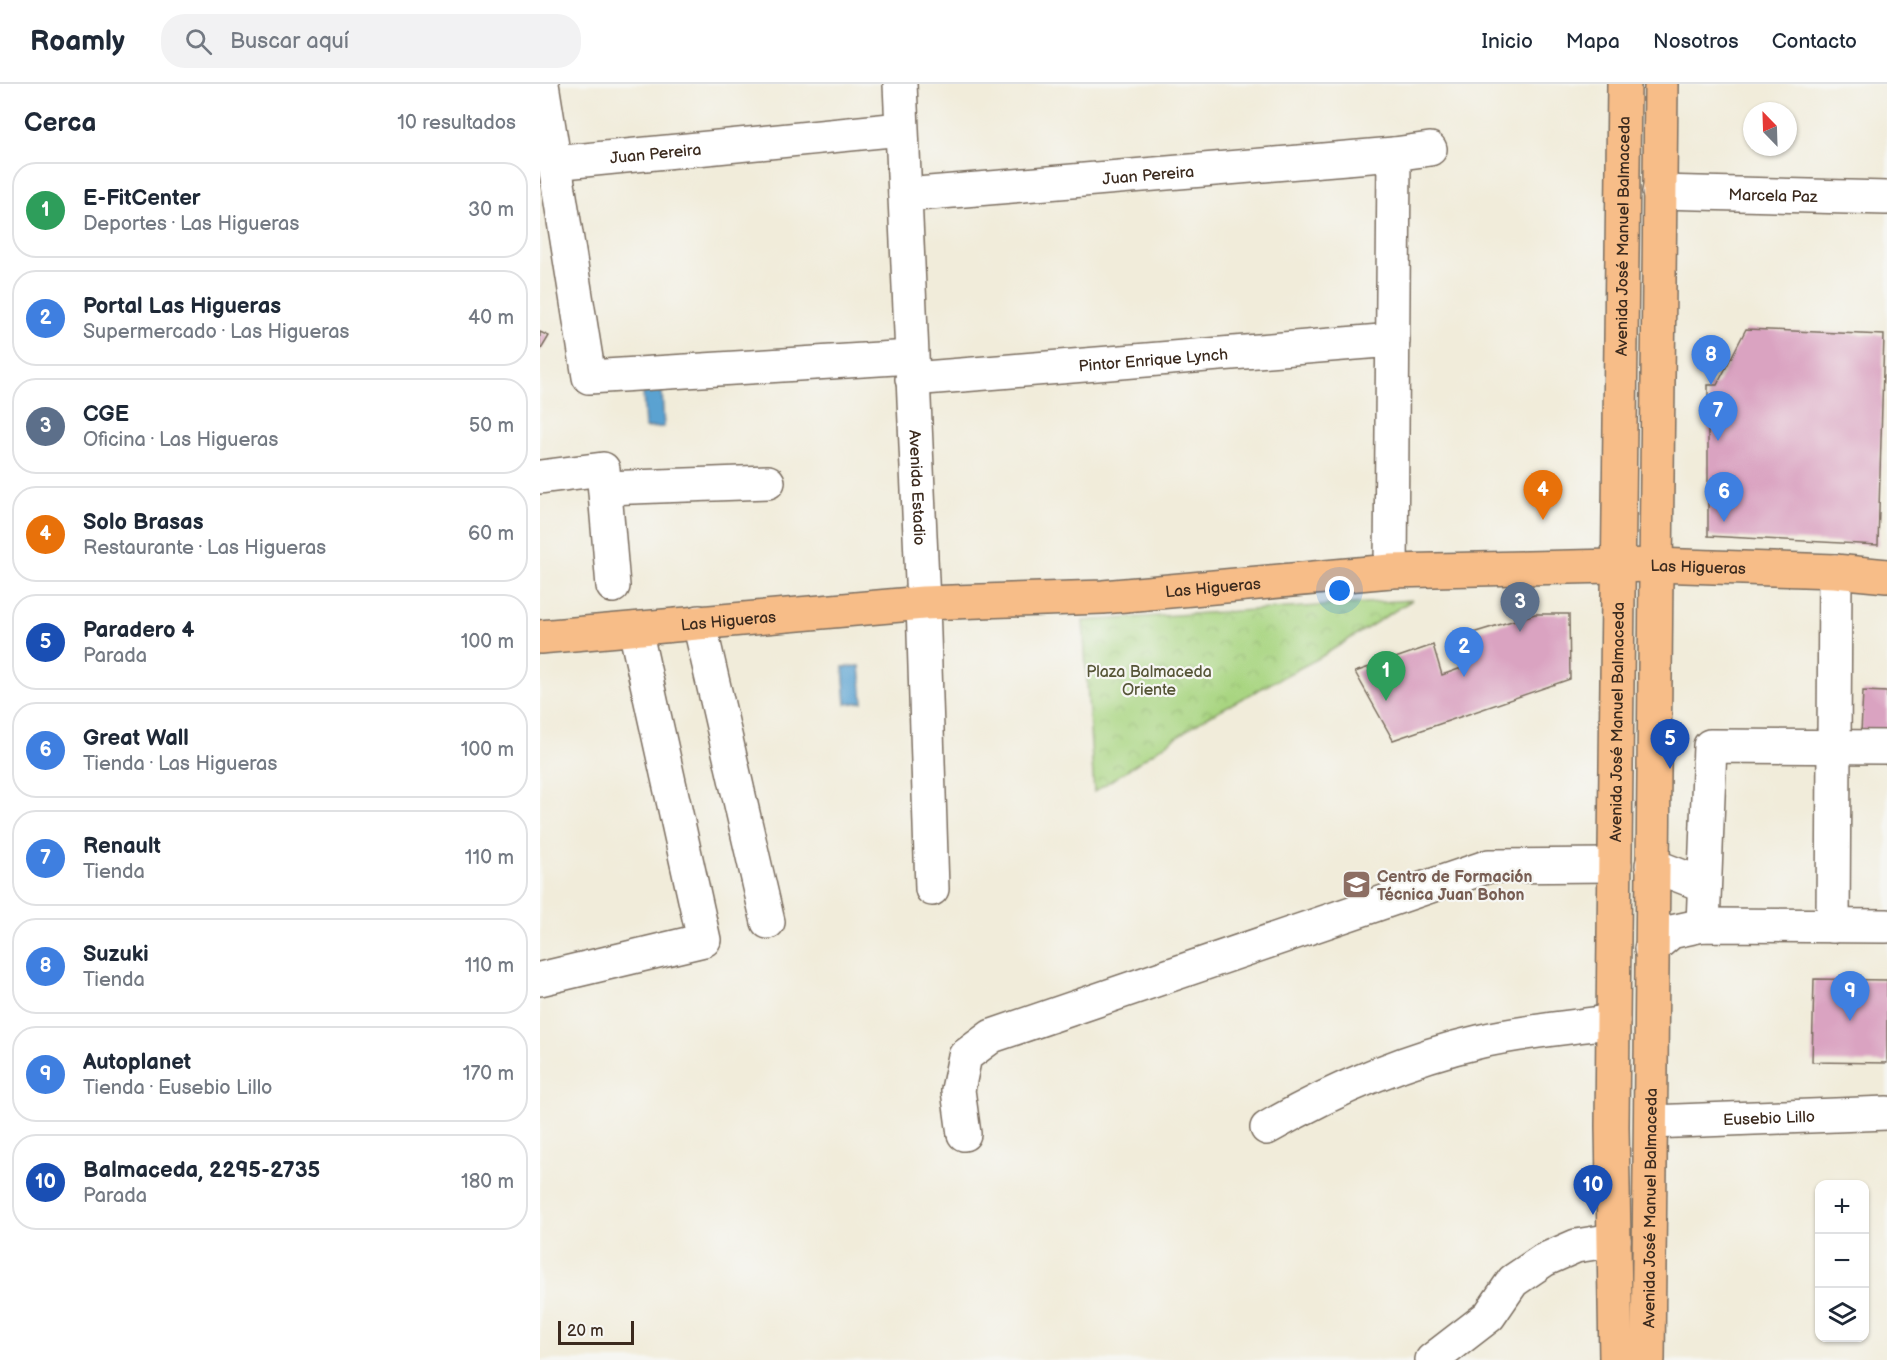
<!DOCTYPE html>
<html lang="es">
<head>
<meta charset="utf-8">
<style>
  :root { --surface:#fff; --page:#f2f2f3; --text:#1f2937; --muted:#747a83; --line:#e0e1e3; --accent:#c8321e }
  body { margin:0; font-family:"Balsamiq Sans",sans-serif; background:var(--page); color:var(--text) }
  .controls { position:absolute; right:18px; bottom:18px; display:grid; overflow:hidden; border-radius:12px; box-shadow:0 2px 4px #0004 }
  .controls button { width:54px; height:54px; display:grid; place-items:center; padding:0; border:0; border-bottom:2px solid var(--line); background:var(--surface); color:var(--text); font:30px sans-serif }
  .compass { position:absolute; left:1203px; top:18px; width:54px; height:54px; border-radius:50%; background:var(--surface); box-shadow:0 2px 4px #0004; rotate:337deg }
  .scale { position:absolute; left:18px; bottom:15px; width:76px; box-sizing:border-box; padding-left:6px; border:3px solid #3b2a1e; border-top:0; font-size:16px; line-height:21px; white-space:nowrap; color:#3b2a1e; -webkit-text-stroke:4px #f6f6f2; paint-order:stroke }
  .you { position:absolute; left:800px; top:507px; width:21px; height:21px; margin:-15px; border:4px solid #fff; border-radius:50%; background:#1a73e8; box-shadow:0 0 0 9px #1a73e833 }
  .badge { display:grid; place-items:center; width:39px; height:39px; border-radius:50%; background:var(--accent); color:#fff; font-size:20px; font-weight:700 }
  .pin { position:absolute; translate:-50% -50px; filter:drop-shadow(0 2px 3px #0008) }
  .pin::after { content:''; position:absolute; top:32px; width:21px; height:18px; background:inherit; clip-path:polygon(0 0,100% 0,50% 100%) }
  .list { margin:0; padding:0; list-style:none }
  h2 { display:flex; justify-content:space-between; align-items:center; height:78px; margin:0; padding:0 24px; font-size:26px }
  h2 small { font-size:20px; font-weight:400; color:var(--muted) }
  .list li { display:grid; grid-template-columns:39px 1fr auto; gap:18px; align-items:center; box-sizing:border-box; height:96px; margin:0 12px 12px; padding:0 12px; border:2px solid var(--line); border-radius:24px }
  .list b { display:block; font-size:22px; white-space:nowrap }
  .list p { margin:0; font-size:20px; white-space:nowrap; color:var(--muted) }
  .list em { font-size:20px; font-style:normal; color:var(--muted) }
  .icon { flex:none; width:33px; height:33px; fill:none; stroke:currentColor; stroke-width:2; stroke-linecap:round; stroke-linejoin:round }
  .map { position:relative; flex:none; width:1347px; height:1276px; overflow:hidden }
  header { display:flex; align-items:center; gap:36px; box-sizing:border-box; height:84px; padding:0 30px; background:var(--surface); border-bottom:2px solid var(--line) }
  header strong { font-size:28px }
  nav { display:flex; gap:33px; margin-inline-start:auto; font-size:21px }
  .search { width:420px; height:54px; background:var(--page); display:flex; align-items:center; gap:15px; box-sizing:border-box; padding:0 21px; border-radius:24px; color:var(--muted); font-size:22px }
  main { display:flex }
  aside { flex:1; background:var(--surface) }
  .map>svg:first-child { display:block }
</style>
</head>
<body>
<header>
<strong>Roamly</strong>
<div class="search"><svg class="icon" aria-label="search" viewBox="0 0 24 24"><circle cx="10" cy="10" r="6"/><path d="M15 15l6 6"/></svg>Buscar aquí</div>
<nav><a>Inicio</a><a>Mapa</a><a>Nosotros</a><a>Contacto</a></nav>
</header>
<main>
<aside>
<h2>Cerca<small>10 resultados</small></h2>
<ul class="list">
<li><span class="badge" style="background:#2e9e5b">1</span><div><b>E-FitCenter</b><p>Deportes · Las Higueras</p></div><em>30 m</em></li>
<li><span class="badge" style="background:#3f7fe0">2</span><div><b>Portal Las Higueras</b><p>Supermercado · Las Higueras</p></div><em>40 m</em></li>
<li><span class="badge" style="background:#5c6f8a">3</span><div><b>CGE</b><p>Oficina · Las Higueras</p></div><em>50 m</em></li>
<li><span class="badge" style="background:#e8710a">4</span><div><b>Solo Brasas</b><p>Restaurante · Las Higueras</p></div><em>60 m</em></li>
<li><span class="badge" style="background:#1a4fb4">5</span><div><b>Paradero 4</b><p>Parada</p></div><em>100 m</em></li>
<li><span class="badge" style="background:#3f7fe0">6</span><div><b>Great Wall</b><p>Tienda · Las Higueras</p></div><em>100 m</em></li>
<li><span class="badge" style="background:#3f7fe0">7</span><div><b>Renault</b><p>Tienda</p></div><em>110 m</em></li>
<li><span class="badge" style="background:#3f7fe0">8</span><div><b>Suzuki</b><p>Tienda</p></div><em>110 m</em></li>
<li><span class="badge" style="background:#3f7fe0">9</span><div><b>Autoplanet</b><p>Tienda · Eusebio Lillo</p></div><em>170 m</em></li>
<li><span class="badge" style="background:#1a4fb4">10</span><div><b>Balmaceda, 2295-2735</b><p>Parada</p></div><em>180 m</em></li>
</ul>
</aside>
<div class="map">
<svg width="1347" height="1276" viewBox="0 0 1347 1276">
  <defs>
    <pattern id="park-crowns" width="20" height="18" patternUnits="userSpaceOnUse" patternTransform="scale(1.5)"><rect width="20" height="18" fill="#a9d581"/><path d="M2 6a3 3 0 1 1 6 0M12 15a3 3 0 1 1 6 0" fill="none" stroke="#92b76f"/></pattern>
  </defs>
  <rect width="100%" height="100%" fill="#f6f6f2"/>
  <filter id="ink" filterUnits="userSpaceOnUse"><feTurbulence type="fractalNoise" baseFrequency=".0167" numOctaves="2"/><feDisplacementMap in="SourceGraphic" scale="12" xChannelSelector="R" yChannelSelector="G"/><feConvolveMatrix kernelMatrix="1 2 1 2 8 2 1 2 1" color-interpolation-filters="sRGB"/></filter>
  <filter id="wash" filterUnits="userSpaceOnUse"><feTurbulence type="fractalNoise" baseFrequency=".008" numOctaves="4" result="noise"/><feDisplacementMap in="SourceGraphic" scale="24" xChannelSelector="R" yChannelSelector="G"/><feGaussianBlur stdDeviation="1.35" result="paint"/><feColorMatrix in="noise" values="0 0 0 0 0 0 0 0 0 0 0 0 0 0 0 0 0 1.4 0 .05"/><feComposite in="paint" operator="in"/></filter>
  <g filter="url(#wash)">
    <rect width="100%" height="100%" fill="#f1ecda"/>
    <path fill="url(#park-crowns)" stroke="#728050" stroke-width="1.5" d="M872,516l-93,58 -114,60 -111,74 -11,-171z"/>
    <path fill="#5aa2d1" stroke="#4a6678" stroke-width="1.5" d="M122,307l2,36 -19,1 -2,-36z
      M320,582l3,36 -17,2 -3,-37z"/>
    <g id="blocks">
      <path fill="#daa3c1" d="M1206,245l138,6 -6,210 -170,-9v-151h9z
        M0,248l9,4 -9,15z
        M995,530h34l1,65 -177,61 -38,-68 78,-27 9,30 25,-9 -11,-28z
        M1323,607l24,1v42l-26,-1z
        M1274,895l73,1v83l-75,-1z"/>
    </g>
  </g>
  <g filter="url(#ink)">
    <use href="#blocks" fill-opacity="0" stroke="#7b6e60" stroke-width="1.5"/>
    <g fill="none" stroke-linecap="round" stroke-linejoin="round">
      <defs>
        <g id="minor">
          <path d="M2,0l47,293 322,-20"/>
          <path id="s1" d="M360,0l23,519 9,286"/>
          <path id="s2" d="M14,79l347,-34"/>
          <path id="s3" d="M1119,108l228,6"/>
          <path id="s4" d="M365,111l489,-41"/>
          <path id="s5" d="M372,295l481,-39"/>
          <path d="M0,393l63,-8 10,117"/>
          <path d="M65,404l163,-6"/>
          <path d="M851,487l3,-417 36,-5"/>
          <path d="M159,538l69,300"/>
          <path d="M1112,781l52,20"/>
          <path d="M1163,841l7,-179 177,1"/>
          <path d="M1293,842l2,-355"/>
          <path d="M1111,865l20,-17 32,-7 184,1"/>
          <path d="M0,895l164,-39 -69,-311"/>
          <path id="s6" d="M1111,1038l236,-9"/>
          <path d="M727,1044c66,-38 141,-70 215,-87 43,-10 88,-13 131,-20"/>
          <path d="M424,1050l-6,-44 7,-34 27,-20 497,-170 126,-1"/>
          <path d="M892,1276l57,-44 24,-35 31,-21 32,-14 38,-6"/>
        </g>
        <g id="major">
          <path id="s7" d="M0,553l383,-34 180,-6 288,-26 264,-6 180,6 52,5"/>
          <path id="s8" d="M1076,1276l-4,-234 1,-105 11,-937"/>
          <path id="s9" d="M1108,1276l13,-1276"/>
        </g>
      </defs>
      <use href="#minor" stroke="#7b6e60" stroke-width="36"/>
      <use href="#major" stroke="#7b6e60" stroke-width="36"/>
      <use href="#minor" stroke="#fff" stroke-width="33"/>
      <use href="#major" stroke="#f7bd88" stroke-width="33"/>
    </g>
  </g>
  <defs>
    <symbol id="school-square" viewBox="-11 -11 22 22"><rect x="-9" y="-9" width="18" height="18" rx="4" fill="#8d6e63" stroke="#f6f6f2"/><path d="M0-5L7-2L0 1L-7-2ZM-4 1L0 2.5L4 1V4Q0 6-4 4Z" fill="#fff"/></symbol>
  </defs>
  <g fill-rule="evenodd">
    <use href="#school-square" x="800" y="784" width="33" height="33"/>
  </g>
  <g text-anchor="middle" stroke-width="4.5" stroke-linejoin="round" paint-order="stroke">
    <g font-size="16" fill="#3b2a1e" stroke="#f6f6f2">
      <text dy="6" stroke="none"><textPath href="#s2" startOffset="102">Juan Pereira</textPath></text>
      <text dy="6" stroke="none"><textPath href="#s4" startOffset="244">Juan Pereira</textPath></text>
      <text dy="6" stroke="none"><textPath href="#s3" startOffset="114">Marcela Paz</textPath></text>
      <text dy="6" stroke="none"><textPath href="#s8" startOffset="1124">Avenida José Manuel Balmaceda</textPath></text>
      <text dy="6" stroke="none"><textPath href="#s5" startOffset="242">Pintor Enrique Lynch</textPath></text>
      <text dy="6" stroke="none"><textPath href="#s1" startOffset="404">Avenida Estadio</textPath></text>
      <text dy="6" stroke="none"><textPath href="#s7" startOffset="1161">Las Higueras</textPath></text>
      <text dy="6" stroke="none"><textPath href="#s7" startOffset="675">Las Higueras</textPath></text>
      <text dy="6" stroke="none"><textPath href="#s7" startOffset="189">Las Higueras</textPath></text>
      <text dy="6" stroke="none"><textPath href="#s8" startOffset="638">Avenida José Manuel Balmaceda</textPath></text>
      <text dy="6" stroke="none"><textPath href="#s6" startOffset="118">Eusebio Lillo</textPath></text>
      <text dy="6" stroke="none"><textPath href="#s9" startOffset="152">Avenida José Manuel Balmaceda</textPath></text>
    </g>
    <g font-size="16" fill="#565537" stroke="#f6f6f2">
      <text x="609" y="593">Plaza Balmaceda<tspan x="609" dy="18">Oriente</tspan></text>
    </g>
    <g font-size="16" font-weight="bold" fill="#785e54" stroke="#f6f6f2" text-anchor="start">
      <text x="837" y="798">Centro de Formación<tspan x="837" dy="18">Técnica Juan Bohon</tspan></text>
    </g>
  </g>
</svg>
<div class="controls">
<button>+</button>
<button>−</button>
<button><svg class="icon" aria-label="layers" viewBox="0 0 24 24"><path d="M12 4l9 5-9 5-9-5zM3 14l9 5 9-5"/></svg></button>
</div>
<svg class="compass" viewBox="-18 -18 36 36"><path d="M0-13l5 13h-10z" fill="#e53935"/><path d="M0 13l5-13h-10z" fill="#747a83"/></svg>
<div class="scale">20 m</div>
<div class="you"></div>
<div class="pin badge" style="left:846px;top:617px;background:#2e9e5b">1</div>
<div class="pin badge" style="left:924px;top:593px;background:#3f7fe0">2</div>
<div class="pin badge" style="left:980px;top:548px;background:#5c6f8a">3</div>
<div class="pin badge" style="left:1003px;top:436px;background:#e8710a">4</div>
<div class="pin badge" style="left:1130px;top:685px;background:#1a4fb4">5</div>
<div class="pin badge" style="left:1184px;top:438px;background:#3f7fe0">6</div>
<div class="pin badge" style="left:1178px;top:357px;background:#3f7fe0">7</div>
<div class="pin badge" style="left:1171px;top:301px;background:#3f7fe0">8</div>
<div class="pin badge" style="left:1310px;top:937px;background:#3f7fe0">9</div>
<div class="pin badge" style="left:1053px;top:1131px;background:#1a4fb4">10</div>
</div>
</main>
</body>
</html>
